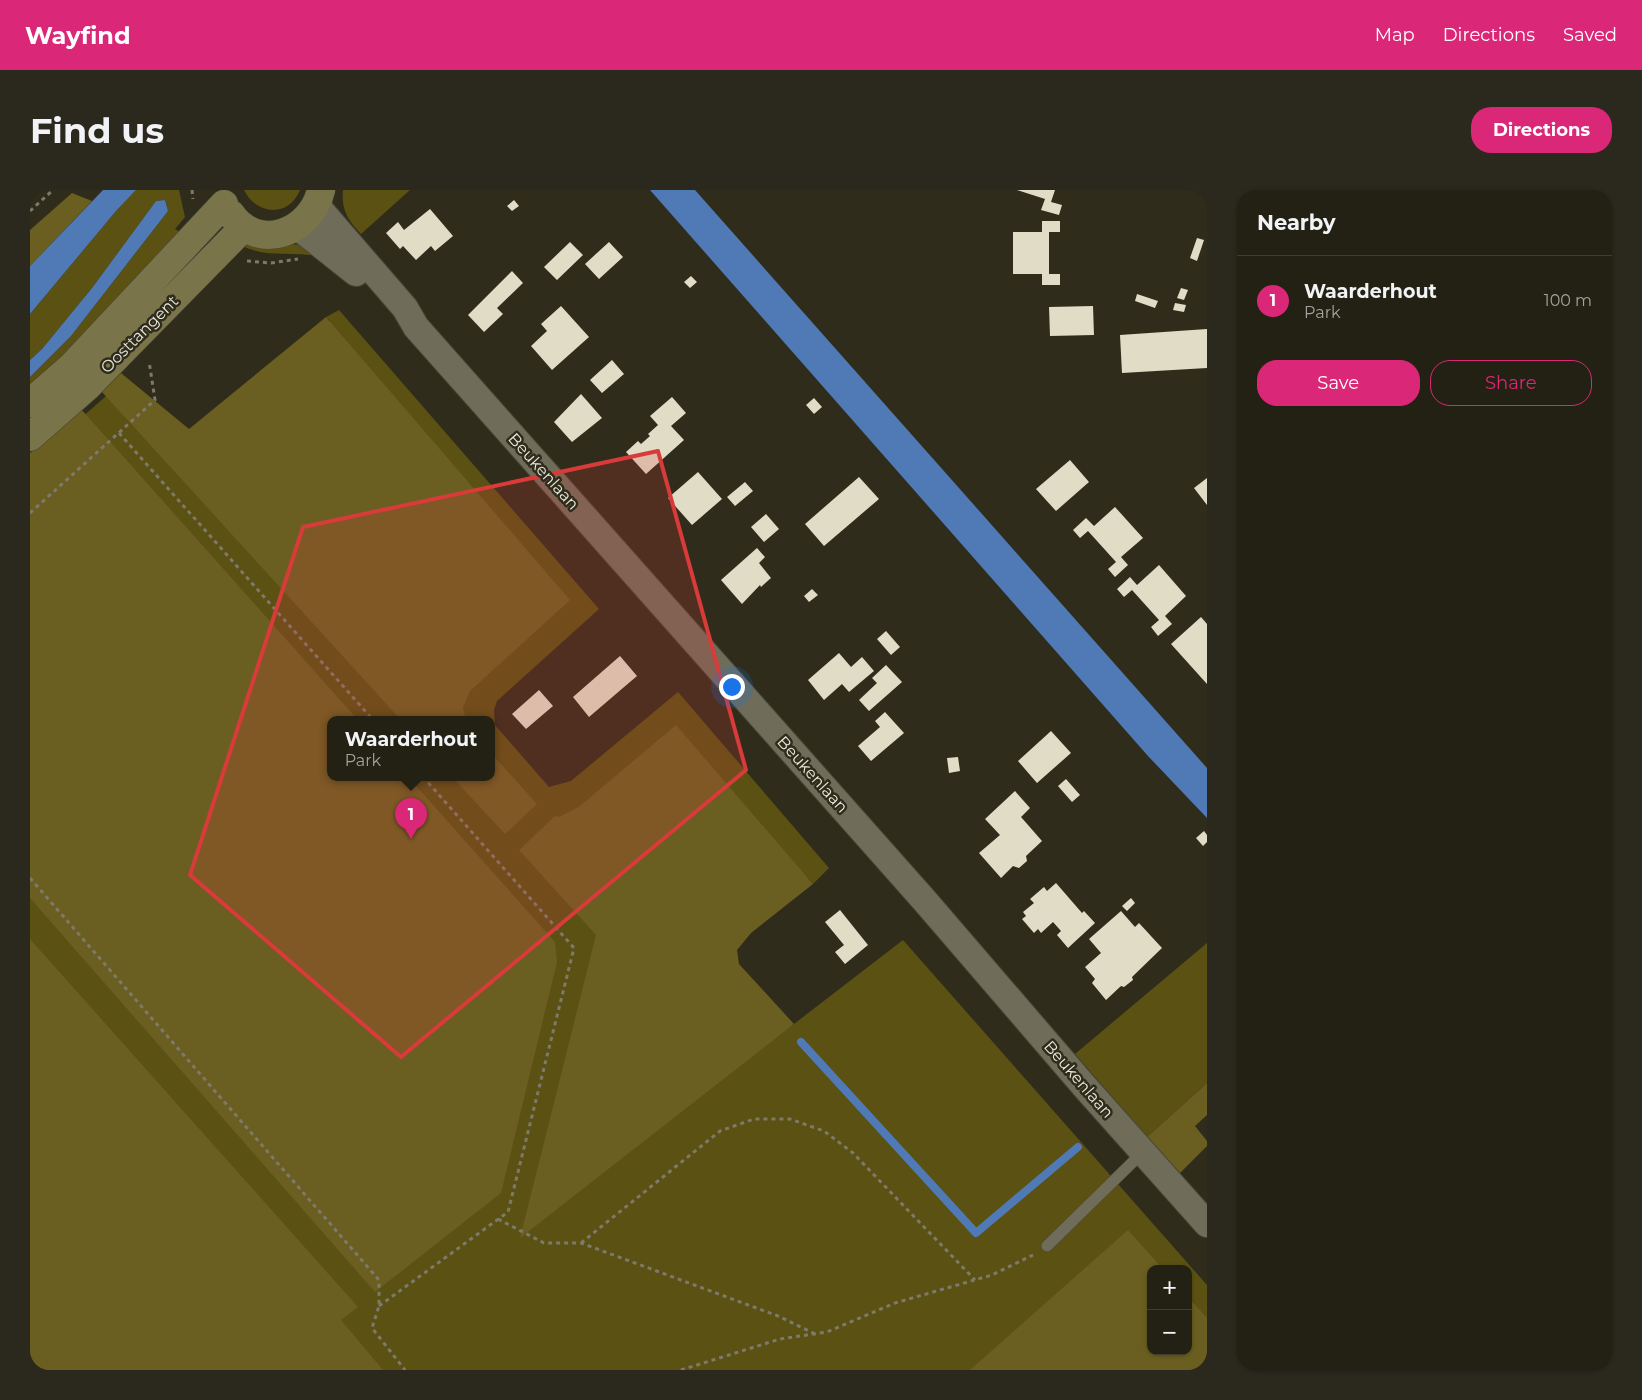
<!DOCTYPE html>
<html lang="en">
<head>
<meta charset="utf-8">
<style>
  :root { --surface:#232114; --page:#2b291d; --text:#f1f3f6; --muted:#a3a3a0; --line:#403e34; --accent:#db2777 }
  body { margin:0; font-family:Montserrat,sans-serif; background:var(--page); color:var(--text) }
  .controls { position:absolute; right:15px; bottom:15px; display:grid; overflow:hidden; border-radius:10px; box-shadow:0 1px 4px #0004 }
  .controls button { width:45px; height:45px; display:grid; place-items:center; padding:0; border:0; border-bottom:1px solid var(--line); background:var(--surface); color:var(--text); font:25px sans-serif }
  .you { position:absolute; left:701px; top:496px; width:18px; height:18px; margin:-12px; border:4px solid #fff; border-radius:50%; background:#1a73e8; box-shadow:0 0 0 8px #1a73e833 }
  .badge { display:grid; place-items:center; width:32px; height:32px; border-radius:50%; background:var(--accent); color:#fff; font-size:16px; font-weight:700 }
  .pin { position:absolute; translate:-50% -41px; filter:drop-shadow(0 1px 2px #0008) }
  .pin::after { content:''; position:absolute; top:26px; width:18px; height:15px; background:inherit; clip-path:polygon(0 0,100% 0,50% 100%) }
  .popup { position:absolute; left:297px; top:526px; width:168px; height:65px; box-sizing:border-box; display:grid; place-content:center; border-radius:10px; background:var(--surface); filter:drop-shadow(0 1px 4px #0005); font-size:16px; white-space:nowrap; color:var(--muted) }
  .popup b { font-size:19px; color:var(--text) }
  .popup::after { content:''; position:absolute; left:50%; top:100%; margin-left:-10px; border:10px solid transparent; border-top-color:var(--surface) }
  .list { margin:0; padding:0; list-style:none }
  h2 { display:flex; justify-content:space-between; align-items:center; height:65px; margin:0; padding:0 20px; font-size:21px }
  h2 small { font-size:16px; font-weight:400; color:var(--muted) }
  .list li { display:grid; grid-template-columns:32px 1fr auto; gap:15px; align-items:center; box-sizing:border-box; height:90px; padding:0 20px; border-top:1px solid var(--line) }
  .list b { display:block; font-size:19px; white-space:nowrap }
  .list p { margin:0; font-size:16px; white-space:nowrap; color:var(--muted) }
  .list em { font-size:16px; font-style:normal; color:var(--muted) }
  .actions { display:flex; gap:10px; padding:15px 20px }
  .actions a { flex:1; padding:11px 0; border:1px solid var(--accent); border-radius:20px; text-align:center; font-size:18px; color:var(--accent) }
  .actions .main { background:var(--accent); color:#fff }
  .map { position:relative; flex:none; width:1177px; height:1180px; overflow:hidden; border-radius:20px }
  header { display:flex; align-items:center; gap:30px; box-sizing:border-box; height:70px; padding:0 25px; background:var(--accent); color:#fff }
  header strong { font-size:24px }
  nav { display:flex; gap:28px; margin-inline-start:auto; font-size:18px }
  .intro { display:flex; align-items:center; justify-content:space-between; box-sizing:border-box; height:120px; padding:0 30px }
  h1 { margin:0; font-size:35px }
  .button { padding:12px 22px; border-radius:20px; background:var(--accent); color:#fff; font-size:18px; font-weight:700 }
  main { display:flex; gap:30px; padding:0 30px }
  aside { flex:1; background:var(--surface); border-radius:20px; box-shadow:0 1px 4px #0004 }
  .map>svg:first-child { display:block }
</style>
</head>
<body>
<header>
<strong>Wayfind</strong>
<nav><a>Map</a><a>Directions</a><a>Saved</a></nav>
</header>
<div class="intro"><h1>Find us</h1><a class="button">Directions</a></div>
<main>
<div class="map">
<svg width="1177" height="1180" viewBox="0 0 1177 1180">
  <rect width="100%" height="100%" fill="#2f2c1b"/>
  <path fill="#5b5113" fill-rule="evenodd" d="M106,0h43l6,27 -10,12 7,4 -152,161v-17l41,-41 97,-125 -3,-11 -9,1 -64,87 -50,61 -12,11v-46l86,-103z
    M214,0h56c-11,28 -44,25 -56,0z
    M313,0h67l-49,44c-13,-14 -20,-24 -18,-44z
    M224,52l51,3 16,12c-26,-7 -56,2 -80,-12z
    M309,120l260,299 -102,92 -3,9 1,15 54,62 22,-6 107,-89 151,176 -16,16 -4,-5 -91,75 72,73 113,-87 304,345v85h-1177v-907l92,-81 65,58 143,-119 -4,-4zM301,530h160v58h-160zM1121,1079h37v82h-37z
    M1177,753v140l-60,54 -72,-83z"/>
  <path fill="#6a5f20" d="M42,3l20,8 -62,65v-36z
    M296,127l244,283 -100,91 -7,16 3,13h-65l-299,-328 19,-19 68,56z
    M51,219l277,311h-27v58h78l146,164 2,20 -56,231 -126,99 -345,-394v-445z
    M646,535l137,159 -62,49 -14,17 2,14 55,60 -274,214 76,-303 -77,-85 36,-34 4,1 21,-11z
    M461,563l46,51 -32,30 -52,-56h38z
    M0,749l328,368 -17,13 42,50h-353z
    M1177,893v32l-12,11 12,15v5l-27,27 -33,-36z
    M1098,1040l35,39h-12v82h37v-54l19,21v52h-237z"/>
  <path fill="#507ab6" d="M73,0h33l-20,21 -86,103v-48z
    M620,0h45l512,578v50l-59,-62z
    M135,10l3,11 -97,125 -41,41v-17l12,-11 50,-61 64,-87z"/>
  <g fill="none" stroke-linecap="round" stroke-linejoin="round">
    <path stroke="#507ab6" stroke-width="8" d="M771,852l175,191 102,-86"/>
  </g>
  <path fill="#e0dcc6" d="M987,0h38l-4,12 11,3 -3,10 -18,-5 4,-11z
    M484,10l5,6 -7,5 -5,-5z
    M400,19l23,27 -18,15 -4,-5 -15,14 -13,-14 -3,3 -14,-16 12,-11 6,8z
    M1012,31h18v11h-11v42h11v11h-18v-11h-29v-42h29z
    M1167,48l7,2 -7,21 -7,-3z
    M540,52l13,13 -26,25 -13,-13z
    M579,52l14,15 -24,22 -14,-15z
    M482,81l11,12 -26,25 6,6 -19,18 -16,-17z
    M661,86l6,6 -7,6 -6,-6z
    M1151,98l7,2 -4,10 -7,-2z
    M1107,104l21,7 -3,7 -20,-7z
    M1145,113l11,2 -2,7 -11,-2z
    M531,116l28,31 -37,33 -21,-24 16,-15 -6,-7z
    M1063,116l1,29 -44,1 -1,-29z
    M1177,139v39l-85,5 -2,-38z
    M582,170l12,14 -22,19 -12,-13z
    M551,204l21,24 -30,24 -18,-20z
    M642,207l14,16 -15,13 13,14 -38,34 -20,-22 12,-11 3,3 9,-8 -2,-2 10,-9 -8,-9z
    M784,208l8,9 -8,7 -8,-9z
    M1040,270l19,22 -33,29 -20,-22z
    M668,282l24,27 -30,26 -24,-27z
    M829,287l20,22 -55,47 -19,-22z
    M1177,288v27l-13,-17z
    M715,292l8,9 -18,15 -8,-9z
    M1085,317l28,31 -22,19 7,8 -13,12 -7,-8 8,-7 -28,-31 -8,7 -7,-8 13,-12 8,8z
    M736,324l13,15 -15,13 -13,-15z
    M727,358l8,9 -6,6 12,15 -10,9 -1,-2 -18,19 -21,-24z
    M1129,375l27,31 -21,20 7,8 -14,12 -7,-9 8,-7 -27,-30 -8,7 -7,-8 13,-12 7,8z
    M782,399l6,6 -9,7 -5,-6z
    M1171,427l6,7v60l-36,-40z
    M856,441l14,16 -9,8 -14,-16z
    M809,463l12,14 11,-10 12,14 -25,21 -7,-8 -18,16 -16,-20z
    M590,466l17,20 -48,41 -16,-20z
    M856,475l16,17 -33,29 -10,-11 18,-17 -5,-5z
    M509,500l14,16 -27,23 -14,-15z
    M855,522l19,21 -33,28 -13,-15 22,-19 -5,-6z
    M1021,541l20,22 -34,30 -19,-22z
    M928,567l2,14 -11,2 -2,-15z
    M1036,589l14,16 -8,7 -14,-16z
    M985,601l15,17 -9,9 21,24 -16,15 1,5 -8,7 -6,-2 -12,12 -22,-25 21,-18 -15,-16z
    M1174,641l3,4v7l-4,4 -7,-8z
    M1026,693l26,30 2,-2 11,12 -27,25 -11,-13 4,-4 -8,-9 -12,11 -3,-4 -4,4 -12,-14 4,-3 -3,-4 11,-9 -4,-4 14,-12 3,4z
    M1101,708l4,5 -8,8 -5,-5z
    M810,720l28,35 -23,19 -10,-12 9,-7 -19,-23z
    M1091,721l14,16 4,-4 23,25 -30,29 1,3 -9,7 -3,-1 -15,14 -14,-17 3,-4 -10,-12 16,-14 -12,-14z"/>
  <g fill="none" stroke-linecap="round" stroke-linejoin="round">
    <defs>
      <path id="service" d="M1017,1056l96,-94"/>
      <path id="tertiary" d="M286,15l89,103 11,19 509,574 160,186 122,137
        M268,37l58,46"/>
      <path id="secondary" d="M201,24c27,39 80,19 90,-24
        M0,213l41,-36 153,-163
        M0,247l58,-51 156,-159"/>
    </defs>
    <use href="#service" stroke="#4a4839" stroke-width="12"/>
    <use href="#tertiary" stroke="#4a4839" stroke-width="28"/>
    <use href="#secondary" stroke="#4a4839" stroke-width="29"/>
    <path stroke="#7d7a6c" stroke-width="3" stroke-dasharray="4 4" stroke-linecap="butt" d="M162,0l1,9
      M0,21l23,-21
      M217,71l24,2 27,-4
      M89,243l254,287
      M0,323l125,-113 -6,-39
      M0,688l349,402v26l-7,22 33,42
      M468,1029l46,24h37l197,73 37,18
      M551,1053l139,-112 34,-12h36l34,12 29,22 122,127
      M349,1116l129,-94 66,-264 -150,-170
      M651,1180l99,-31 47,-7 68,-29 97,-28 41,-20"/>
    <use href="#service" stroke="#6f6c59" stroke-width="11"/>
    <use href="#tertiary" stroke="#6f6c59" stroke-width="26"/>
    <use href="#secondary" stroke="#7a744a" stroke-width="28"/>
  </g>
  <path fill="#d83b3a" fill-opacity="0.2" stroke="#d83b3a" stroke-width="4" stroke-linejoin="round" d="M628,261l88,319 -345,287 -211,-182 113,-348z"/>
  <g text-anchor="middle" stroke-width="5" stroke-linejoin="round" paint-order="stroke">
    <g font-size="16" fill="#ebe9de" stroke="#2f2c1b">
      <text transform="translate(109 144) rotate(-45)" y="6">Oosttangent</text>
      <text transform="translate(514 281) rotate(48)" y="6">Beukenlaan</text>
      <text transform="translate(783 584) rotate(48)" y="6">Beukenlaan</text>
      <text transform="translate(1049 889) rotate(49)" y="6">Beukenlaan</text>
    </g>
  </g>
</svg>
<div class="controls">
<button>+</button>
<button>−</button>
</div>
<div class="you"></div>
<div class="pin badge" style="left:381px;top:649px">1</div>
<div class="popup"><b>Waarderhout</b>Park</div>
</div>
<aside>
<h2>Nearby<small></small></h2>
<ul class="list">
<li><span class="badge">1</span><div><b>Waarderhout</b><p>Park</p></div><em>100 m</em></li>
</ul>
<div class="actions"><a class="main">Save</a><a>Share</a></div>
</aside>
</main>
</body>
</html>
